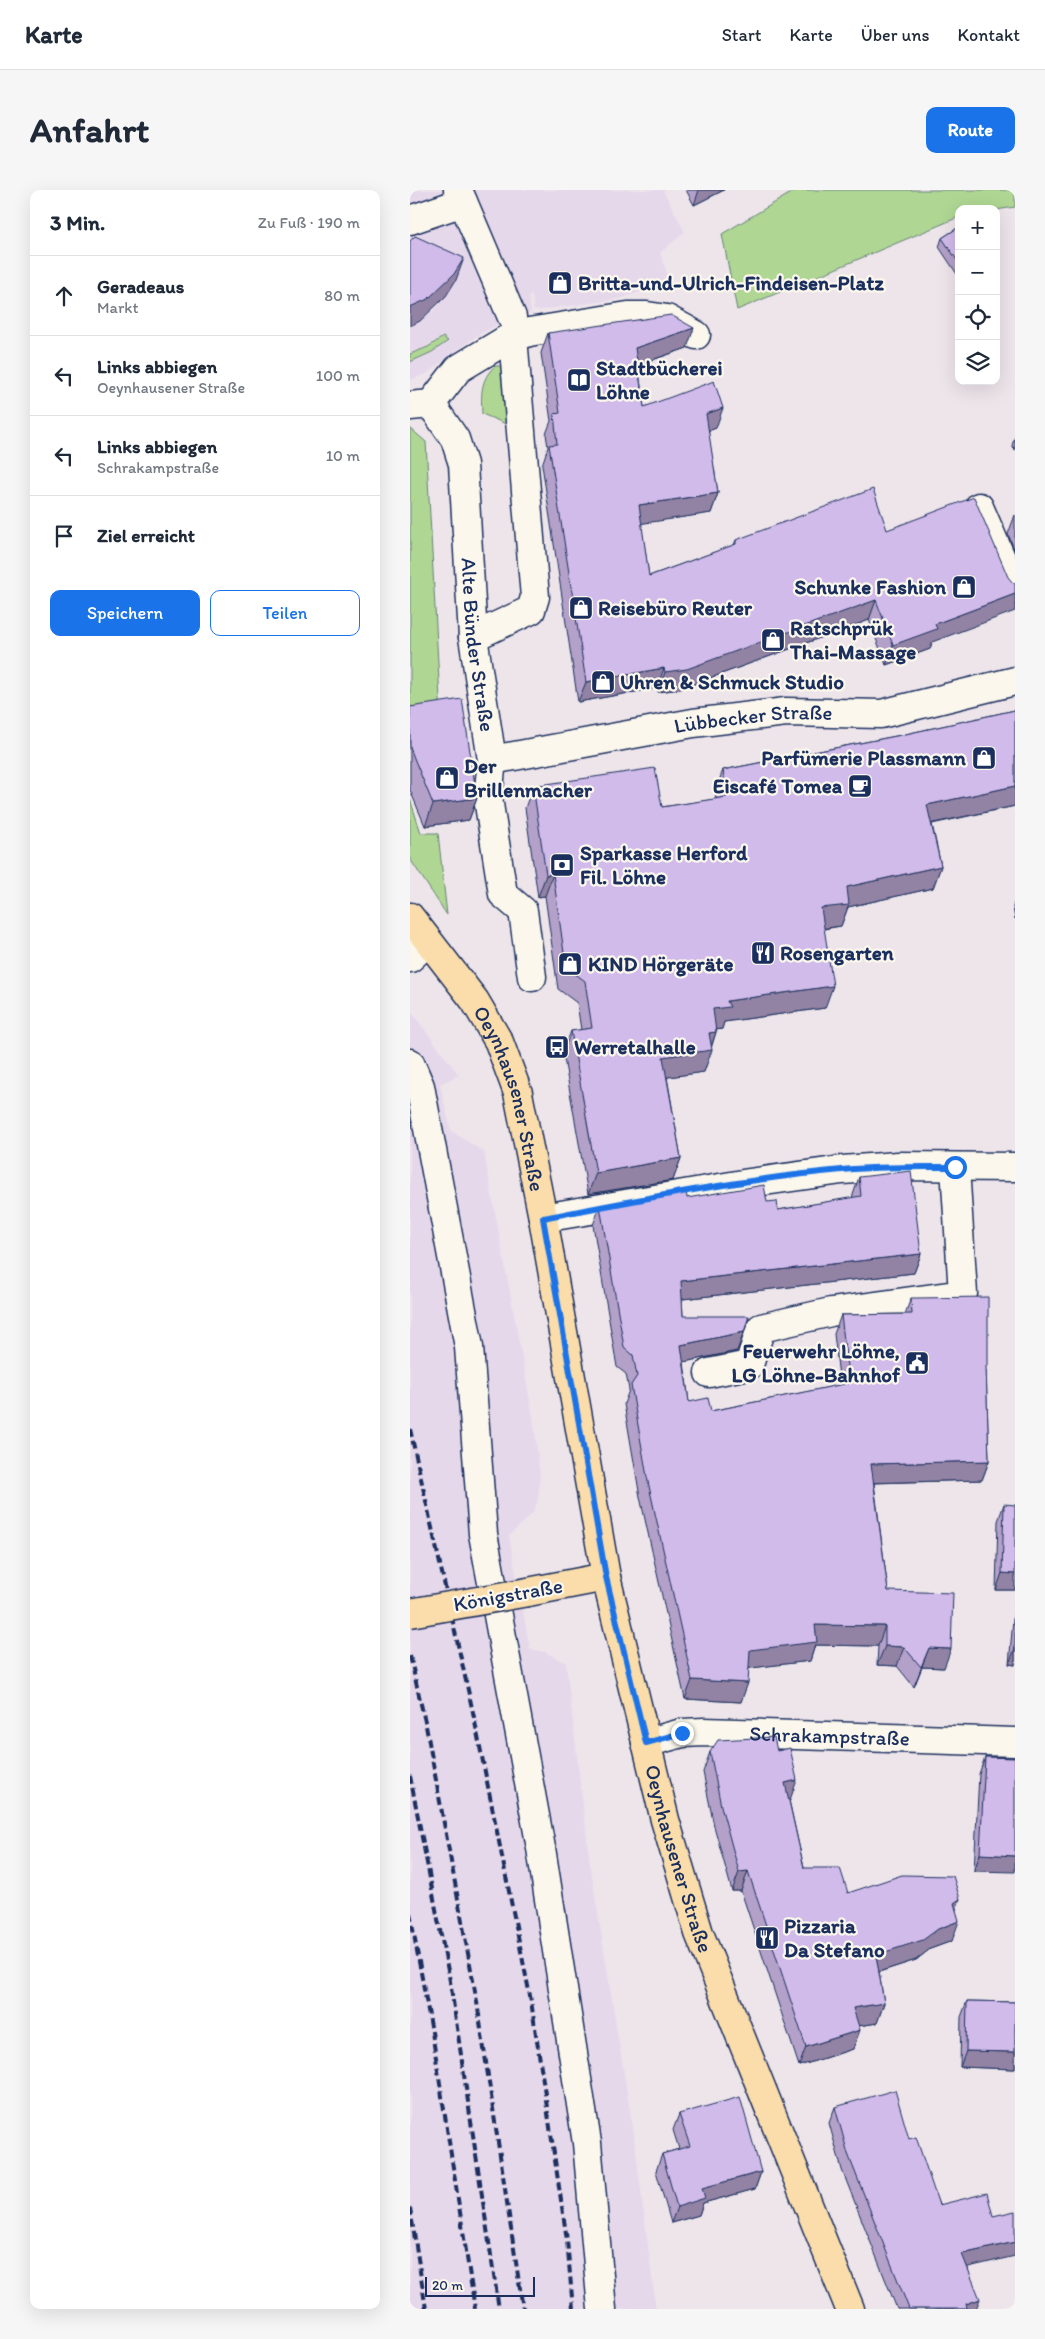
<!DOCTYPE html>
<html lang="de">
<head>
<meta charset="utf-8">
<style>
  :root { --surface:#fff; --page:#f6f6f7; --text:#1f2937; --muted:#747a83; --line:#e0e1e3; --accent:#1a73e8 }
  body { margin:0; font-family:Itim,sans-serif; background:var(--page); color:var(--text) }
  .controls { position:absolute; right:15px; top:15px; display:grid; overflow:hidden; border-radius:10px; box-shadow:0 5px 20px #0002 }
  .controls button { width:45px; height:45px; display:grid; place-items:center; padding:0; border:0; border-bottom:1px solid var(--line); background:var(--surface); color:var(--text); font:25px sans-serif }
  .scale { position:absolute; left:15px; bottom:12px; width:110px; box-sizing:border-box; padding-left:5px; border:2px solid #1b2f5e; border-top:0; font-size:14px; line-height:18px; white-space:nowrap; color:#1b2f5e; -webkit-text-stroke:4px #fbf7ec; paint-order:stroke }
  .stop { position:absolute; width:15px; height:15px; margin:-11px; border:4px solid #1a73e8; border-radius:50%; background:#fff }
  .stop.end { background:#1a73e8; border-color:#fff; box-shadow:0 1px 5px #0008 }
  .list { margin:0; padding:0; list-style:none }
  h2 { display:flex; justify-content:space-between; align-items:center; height:65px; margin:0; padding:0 20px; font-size:21px }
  h2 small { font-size:16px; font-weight:400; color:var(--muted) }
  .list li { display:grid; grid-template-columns:32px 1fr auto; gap:15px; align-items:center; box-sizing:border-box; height:80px; padding:0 20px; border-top:1px solid var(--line) }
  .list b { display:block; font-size:19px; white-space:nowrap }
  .list p { margin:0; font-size:16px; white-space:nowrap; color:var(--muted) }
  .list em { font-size:16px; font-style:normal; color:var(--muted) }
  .actions { display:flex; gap:10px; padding:15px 20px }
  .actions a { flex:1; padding:11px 0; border:1px solid var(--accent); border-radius:10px; text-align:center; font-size:18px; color:var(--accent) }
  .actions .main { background:var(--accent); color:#fff }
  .icon { flex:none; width:28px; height:28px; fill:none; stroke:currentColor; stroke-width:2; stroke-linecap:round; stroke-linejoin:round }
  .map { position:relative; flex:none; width:605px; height:2119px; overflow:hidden; border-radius:10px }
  header { display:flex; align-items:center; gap:30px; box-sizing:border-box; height:70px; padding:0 25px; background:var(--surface); border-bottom:1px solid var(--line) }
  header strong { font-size:24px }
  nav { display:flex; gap:28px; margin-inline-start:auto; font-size:18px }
  .intro { display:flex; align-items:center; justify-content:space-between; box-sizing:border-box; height:120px; padding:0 30px }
  h1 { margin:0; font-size:35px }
  .button { padding:12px 22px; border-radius:10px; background:var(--accent); color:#fff; font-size:18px; font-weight:700 }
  main { display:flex; gap:30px; padding:0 30px }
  aside { flex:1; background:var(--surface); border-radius:10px; box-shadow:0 5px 20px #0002 }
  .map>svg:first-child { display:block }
</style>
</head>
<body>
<header>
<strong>Karte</strong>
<nav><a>Start</a><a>Karte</a><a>Über uns</a><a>Kontakt</a></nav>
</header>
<div class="intro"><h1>Anfahrt</h1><a class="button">Route</a></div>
<main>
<aside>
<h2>3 Min.<small>Zu Fuß · 190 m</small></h2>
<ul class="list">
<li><svg class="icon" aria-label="ahead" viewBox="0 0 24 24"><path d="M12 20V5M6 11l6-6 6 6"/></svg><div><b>Geradeaus</b><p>Markt</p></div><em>80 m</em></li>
<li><svg class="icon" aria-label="left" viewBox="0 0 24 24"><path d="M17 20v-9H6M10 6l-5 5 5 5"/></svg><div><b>Links abbiegen</b><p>Oeynhausener Straße</p></div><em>100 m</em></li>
<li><svg class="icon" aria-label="left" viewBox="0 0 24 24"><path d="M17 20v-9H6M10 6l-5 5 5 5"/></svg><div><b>Links abbiegen</b><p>Schrakampstraße</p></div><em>10 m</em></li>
<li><svg class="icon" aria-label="arrive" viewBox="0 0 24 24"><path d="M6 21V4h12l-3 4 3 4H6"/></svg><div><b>Ziel erreicht</b></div></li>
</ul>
<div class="actions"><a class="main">Speichern</a><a>Teilen</a></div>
</aside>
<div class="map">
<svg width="605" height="2119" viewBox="0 0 605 2119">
  <rect width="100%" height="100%" fill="#eee5eb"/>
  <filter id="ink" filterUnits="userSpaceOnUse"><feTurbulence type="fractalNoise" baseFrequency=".02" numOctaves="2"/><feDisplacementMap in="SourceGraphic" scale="10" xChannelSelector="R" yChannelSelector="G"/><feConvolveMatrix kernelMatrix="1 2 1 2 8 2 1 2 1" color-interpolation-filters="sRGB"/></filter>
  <g filter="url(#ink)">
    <path fill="#e5d8eb" d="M0,0h253l22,42 -25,21 10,29 -51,17 -85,12 -2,-16 -3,1 2,17 -19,4 -34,18 -52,39 -16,6v-18l22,-10 11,-15 -15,10 -18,7v-28l24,-16 12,-14 10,-15 -46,-15z
      M0,820l49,65 -19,9 11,47 33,21 49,265 7,59 -2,24 -5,13 -24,23 21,113 15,3 21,11 24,201 44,271 22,174h-246z"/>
    <path fill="#afd693" stroke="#658278" d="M386,0h219v17l-19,3 -37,-1v8l-222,93 -15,-76z
      M33,147l5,4 -16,11 -22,10v-8l18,-7z
      M85,176h8l8,60 -29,-12c-1,-18 -2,-35 13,-48z
      M0,238l16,14 15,276 -31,6z
      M0,609l11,34h17l9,82 -37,-56z"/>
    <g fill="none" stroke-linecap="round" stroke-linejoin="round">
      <defs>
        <g id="minor">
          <path d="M48,0l54,127"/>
          <path d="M0,30l53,-18"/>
          <path id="s1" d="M21,214l24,35 8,25 10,173 19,123 -4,38 15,96 20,17 9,66"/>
          <path d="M0,216l21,-2 27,-35 48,-29 23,-8 99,-16h19l20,3 29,16"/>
          <path d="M569,317l36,83"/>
          <path d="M63,447l58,-27 4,-13 -21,-248 -8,-9"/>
          <path id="s2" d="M82,570l201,-37 93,-11 95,2 134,-33"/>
          <path d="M0,768l18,-17"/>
          <path d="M0,873l10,23 49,261 14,187 58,314 46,295 15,166"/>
          <path d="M133,1028l206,-35 93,-13 56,-4 117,1"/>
          <path d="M299,1183l40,-8 12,-37 70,-16 132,-18 -8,-127"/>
          <path id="s3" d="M236,1553l36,-10 22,-1 311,10"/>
        </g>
        <g id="major">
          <path id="s4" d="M0,727l65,84 24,41 19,51 25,125 63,359 59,243 34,113 151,376"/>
          <path d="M118,1402l78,-15"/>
        </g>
      </defs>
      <use href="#minor" stroke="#1b2f5e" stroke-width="31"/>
      <use href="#major" stroke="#1b2f5e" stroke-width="31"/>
      <use href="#minor" stroke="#fbf7ec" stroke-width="28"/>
      <use href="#major" stroke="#faddab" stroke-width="28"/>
      <path stroke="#1b2f5e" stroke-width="4" stroke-dasharray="8 4" stroke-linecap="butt" d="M0,1239l64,288 57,284 36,239 6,69
        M0,1466l16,70 51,276 46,307
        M0,1586l40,205 49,328
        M0,1723l22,119 43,277
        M0,2018l16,101"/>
      <defs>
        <path id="major-bridge" d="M0,1423l118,-21"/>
      </defs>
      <use href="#major-bridge" stroke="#1b2f5e" stroke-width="31" stroke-linecap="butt"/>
      <use href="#major-bridge" stroke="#faddab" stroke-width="28"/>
    </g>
    <path fill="#b4a1c9" stroke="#1b2f5e" d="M276,0h38l-30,15z
      M549,37v50l-20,-30 3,-9z
      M138,143l139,15 -49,17 6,42 72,21 -8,3 10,62 -7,20 -70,10 8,53 85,-31 2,-5 151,-10 45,112 -2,7 -44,16 -17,-45 -189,69 -22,3 -1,-4 -79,14 -36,-237 6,-18 -2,-13 5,-13 -10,-68z
      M605,247v13l-3,-5z
      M605,325v36l-7,-17z
      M0,517l67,91 -8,22 -44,6 -15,-36z
      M605,520v96l-83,18 9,42 -8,22 -85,19 -7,19 -17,3 1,79 -101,14 -2,7 -6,1v2l-12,40 -37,5 14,81 -8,22 -85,14 -25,-141 8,-22 10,-1 -4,-27 -19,-14 -13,-93 -7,1 -13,-89 8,-22 129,21 54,-8 -1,-7 8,-22 178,-35z
      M605,710v19l-2,-12z
      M449,987l62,77 -7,19 -232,26 1,17 54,35 -53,11 5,40 22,9 129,-26 -6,-51 7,-19 64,-1 6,-16 75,72 3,91 -7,19 -108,3 14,108 56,77 -22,-1 -8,20 -17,-21 -20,-1 1,-19 -63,-1 -5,16 -61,7 -8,34 -56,-3 -45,-202 -16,-93 5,-14 -3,-16 -9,-7 -24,-142 7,-19 87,-8 80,4 11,8 74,-12z
      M594,1314l11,86h-19l2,-69z
      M605,1407v68l-6,-1z
      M300,1562l80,48h-1l15,68 44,25 108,17 -4,31 -22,8 -14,11 -37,12 5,31 -7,20 -18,3 -6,23 -54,17 -58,-175h-9l-18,-65 -11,-54z
      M575,1567l30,1 -41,113 5,-97z
      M557,1811l48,1v67l-55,-2 1,-50z
      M425,1917l74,32 59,129 8,41h-79l-55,-139 -13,-47z
      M269,1924l82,58 -6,17 -52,14 -4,12 -28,8 -15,-52 6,-17 17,-5 -6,-19z"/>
    <path fill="#9283a4" stroke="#1b2f5e" d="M289,0h25l-30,15z
      M54,68l-8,22 -10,16 -26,25 -10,5v-19z
      M284,138l-7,20 -59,20 7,-20z
      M313,218l-7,20 -17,6 7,-20z
      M308,303l-7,20 -79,12 7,-20z
      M605,404v17l-83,31 -2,7 -44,16 7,-20 42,-21z
      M466,410l-7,20 -189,69 -22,3 7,-20z
      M254,478l-7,20 -79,14 8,-20z
      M605,596v20l-96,20 8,-21z
      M67,608l-8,22 -44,6 8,-22z
      M531,676l-8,22 -85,19 -7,19 -28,4 8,-22 26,-21z
      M143,684l-8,22 -7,1 8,-22z
      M423,796l-8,22 -101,14 -2,7 -17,2 8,-22 14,-8z
      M306,842l-6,18h2l-8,22 -49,7 8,-22 46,-24z
      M271,968l-8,22 -85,14 8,-21z
      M511,1064l-7,19 -240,27 7,-19z
      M334,1142l-7,19 -63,13 7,-19z
      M579,1271l-7,19 -118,3 7,-19z
      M592,1383l13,1v16h-19z
      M405,1435l70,1 -7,20 -63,-1 -5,16 -67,8 7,-19z
      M475,1456l19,1 -7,19 -20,-1z
      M519,1458l22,1 -7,19 -22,-1 -8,20z
      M605,1458v17l-6,-1z
      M282,1490l56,3 -7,19 -56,-3z
      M387,1590l-7,20 -12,2 7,-19z
      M570,1664l35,2v16l-41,-1z
      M338,1681l-7,20h-9l7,-19z
      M550,1709l-7,19 1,-15z
      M549,1731l-7,20 -22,8 -14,11 -47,15 7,-20 62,-26z
      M474,1813l-7,20 -31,5 7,-20z
      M450,1840l-7,19 -54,17 7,-19z
      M556,1861l49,1v17l-55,-2z
      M351,1982l-6,17 -52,14 -4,12 -28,8 6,-16 25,-19z
      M605,2052v14l-59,14 6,-16z
      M570,2109l-4,10h-12l2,-5z"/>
    <path fill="#d1bbea" stroke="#1b2f5e" d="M549,37v36l-17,-25z
      M5,46l49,22 -10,16 -26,25 -18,8v-66z
      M261,125l23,13 -59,20 9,59 70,-26 9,27 -17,6 12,79 -79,12 10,71 87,-32v-4l137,-51 14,41 87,-33 34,80 5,6h2v11l-80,30 2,5 -44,16 -17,-45 -189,69 -22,3 -1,-4 -78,14 -37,-237 8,-1 -3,-30 6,-1 -12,-80z
      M52,509l15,99 -44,6 -19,-46 -4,-11v-40z
      M605,520v76l-88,19 14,61 -94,21 2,18 -28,3 12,78 -106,15 3,6 -17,2 3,23 -7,1 3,17 -49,7 18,101 -85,15 -25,-142 21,-3 -7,-47 -19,-14 -13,-93 -7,1 -13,-89 122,-18 7,39 65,-10 -4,-27 178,-35z
      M501,981l10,83 -240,27 2,35h66l-5,16 -63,13 8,57 19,-4 3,13 138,-28 -8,-68 71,-1 -1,-16h6l71,-1v69h-2l3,95 -118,3 17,127 65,2 -2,56 -22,-1 -8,19 -17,-20 -19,-1v-20l-70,-1 2,17 -67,8 -2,33 -56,-3 -45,-203 -16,-92 6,-9 -4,-21 -9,-8 -24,-141 86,-15 1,7 77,-13 3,17 10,-1 1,9 83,-14 -2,-19z
      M594,1314l11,1v69l-13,-1z
      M364,1547l3,14 13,-3 7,32 -12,3 19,85h36l8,25 54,-18 51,1 7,23 -6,4 5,18 -21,8 -15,11 -47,15 8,48 -31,5 7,22 -54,17 -58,-176 -9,1 -18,-66 -11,-54 8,-12z
      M575,1567l30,1v98l-35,-2z
      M557,1811l48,1v50l-49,-1z
      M485,1900l14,49 7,-2 23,68 48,-12 6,23 22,-5v31l-53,12 18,45 -14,5 1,4 -3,1h-55l-61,-155 -13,-47z
      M330,1907l21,75 -59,16 3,10 -28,9 -15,-53 28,-8 -11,-32z"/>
  </g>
  <g fill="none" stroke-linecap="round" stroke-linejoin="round" filter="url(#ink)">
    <path stroke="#1a73e8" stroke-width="6" d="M272,1543l-36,10 -40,-166 -63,-359c99,-19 199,-39 299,-48 38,-4 76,-3 113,-3"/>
  </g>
  <defs>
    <symbol id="shop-square" viewBox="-11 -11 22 22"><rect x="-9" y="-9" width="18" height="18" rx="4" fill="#1b2f5e" stroke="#fbf7ec"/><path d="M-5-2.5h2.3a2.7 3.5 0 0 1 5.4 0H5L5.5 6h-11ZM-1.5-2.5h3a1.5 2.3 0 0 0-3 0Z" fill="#fff"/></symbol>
    <symbol id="library-square" viewBox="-11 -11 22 22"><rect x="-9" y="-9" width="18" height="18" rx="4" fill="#1b2f5e" stroke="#fbf7ec"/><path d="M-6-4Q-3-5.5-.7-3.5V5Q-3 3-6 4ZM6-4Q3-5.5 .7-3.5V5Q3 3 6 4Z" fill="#fff"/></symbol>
    <symbol id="cafe-square" viewBox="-11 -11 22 22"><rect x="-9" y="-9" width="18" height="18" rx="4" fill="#1b2f5e" stroke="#fbf7ec"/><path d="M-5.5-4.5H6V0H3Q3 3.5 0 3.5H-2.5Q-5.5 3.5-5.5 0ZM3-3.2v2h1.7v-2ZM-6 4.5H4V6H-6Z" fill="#fff"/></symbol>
    <symbol id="bank-square" viewBox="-11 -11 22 22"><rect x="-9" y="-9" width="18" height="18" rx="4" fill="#1b2f5e" stroke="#fbf7ec"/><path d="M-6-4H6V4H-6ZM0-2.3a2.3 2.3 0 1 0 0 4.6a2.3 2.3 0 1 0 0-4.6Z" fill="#fff"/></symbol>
    <symbol id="restaurant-square" viewBox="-11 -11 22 22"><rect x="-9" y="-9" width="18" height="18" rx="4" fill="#1b2f5e" stroke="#fbf7ec"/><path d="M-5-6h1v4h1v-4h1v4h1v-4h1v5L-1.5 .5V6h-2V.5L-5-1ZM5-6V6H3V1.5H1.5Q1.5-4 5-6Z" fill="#fff"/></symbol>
    <symbol id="bus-square" viewBox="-11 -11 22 22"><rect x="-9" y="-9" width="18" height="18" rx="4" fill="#1b2f5e" stroke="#fbf7ec"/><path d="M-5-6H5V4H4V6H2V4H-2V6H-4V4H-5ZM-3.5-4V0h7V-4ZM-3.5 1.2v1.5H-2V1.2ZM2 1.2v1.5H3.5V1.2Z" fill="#fff"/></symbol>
    <symbol id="civic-square" viewBox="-11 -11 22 22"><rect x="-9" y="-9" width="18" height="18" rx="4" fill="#1b2f5e" stroke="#fbf7ec"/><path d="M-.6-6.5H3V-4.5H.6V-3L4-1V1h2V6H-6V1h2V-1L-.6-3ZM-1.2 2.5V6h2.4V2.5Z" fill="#fff"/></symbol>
  </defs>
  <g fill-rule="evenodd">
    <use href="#shop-square" x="136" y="79" width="28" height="28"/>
    <use href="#library-square" x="155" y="176" width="28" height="28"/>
    <use href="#shop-square" x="540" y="383" width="28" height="28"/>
    <use href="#shop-square" x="157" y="404" width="28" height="28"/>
    <use href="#shop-square" x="349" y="436" width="28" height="28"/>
    <use href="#shop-square" x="179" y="478" width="28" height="28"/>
    <use href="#shop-square" x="560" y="554" width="28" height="28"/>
    <use href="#shop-square" x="23" y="574" width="28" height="28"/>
    <use href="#cafe-square" x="436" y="582" width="28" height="28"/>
    <use href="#bank-square" x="138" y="661" width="28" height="28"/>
    <use href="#restaurant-square" x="339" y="749" width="28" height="28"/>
    <use href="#shop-square" x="146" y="760" width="28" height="28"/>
    <use href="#bus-square" x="133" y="843" width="28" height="28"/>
    <use href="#civic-square" x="493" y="1159" width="28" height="28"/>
    <use href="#restaurant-square" x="343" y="1734" width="28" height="28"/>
  </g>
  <g text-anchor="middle" stroke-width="4.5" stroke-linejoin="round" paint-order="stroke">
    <g font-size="21" font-weight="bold" fill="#1b2f5e" stroke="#fbf7ec" text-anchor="start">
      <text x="168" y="100">Britta-und-Ulrich-Findeisen-Platz</text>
      <text x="186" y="185">Stadtbücherei<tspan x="186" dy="24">Löhne</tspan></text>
      <text x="536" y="404" text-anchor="end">Schunke Fashion</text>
      <text x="188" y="425">Reisebüro Reuter</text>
      <text x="380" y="445">Ratschprük<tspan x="380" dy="24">Thai-Massage</tspan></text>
      <text x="210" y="499">Uhren &amp; Schmuck Studio</text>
      <text x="556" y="575" text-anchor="end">Parfümerie Plassmann</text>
      <text x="54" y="583">Der<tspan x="54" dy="24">Brillenmacher</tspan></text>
      <text x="432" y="603" text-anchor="end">Eiscafé Tomea</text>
      <text x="170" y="670">Sparkasse Herford<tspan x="170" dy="24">Fil. Löhne</tspan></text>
      <text x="370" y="770">Rosengarten</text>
      <text x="178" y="781">KIND Hörgeräte</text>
      <text x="164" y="864">Werretalhalle</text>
      <text x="490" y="1168" text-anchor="end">Feuerwehr Löhne,<tspan x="490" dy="24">LG Löhne-Bahnhof</tspan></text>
      <text x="374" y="1743">Pizzaria<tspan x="374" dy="24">Da Stefano</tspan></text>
    </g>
    <g font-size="21" fill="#1b2f5e" stroke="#fbf7ec">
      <text dy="7" stroke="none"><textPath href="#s1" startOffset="250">Alte Bünder Straße</textPath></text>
      <text dy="7" stroke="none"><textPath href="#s2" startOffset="265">Lübbecker Straße</textPath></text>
      <text dy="7" stroke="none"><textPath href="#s4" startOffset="211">Oeynhausener Straße</textPath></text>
      <text transform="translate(98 1405) rotate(-10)" y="7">Königstraße</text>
      <text dy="7" stroke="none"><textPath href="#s3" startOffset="185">Schrakampstraße</textPath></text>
      <text dy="7" stroke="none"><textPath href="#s4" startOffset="991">Oeynhausener Straße</textPath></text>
    </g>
  </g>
</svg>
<div class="controls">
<button>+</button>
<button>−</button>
<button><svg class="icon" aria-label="locate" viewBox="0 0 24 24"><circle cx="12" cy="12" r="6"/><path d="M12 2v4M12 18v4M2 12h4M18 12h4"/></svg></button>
<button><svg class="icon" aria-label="layers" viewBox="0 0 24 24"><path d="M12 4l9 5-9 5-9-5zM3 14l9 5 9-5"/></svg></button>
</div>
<div class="scale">20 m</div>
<div class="stop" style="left:545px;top:977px"></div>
<div class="stop end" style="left:272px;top:1543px"></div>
</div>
</main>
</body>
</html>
